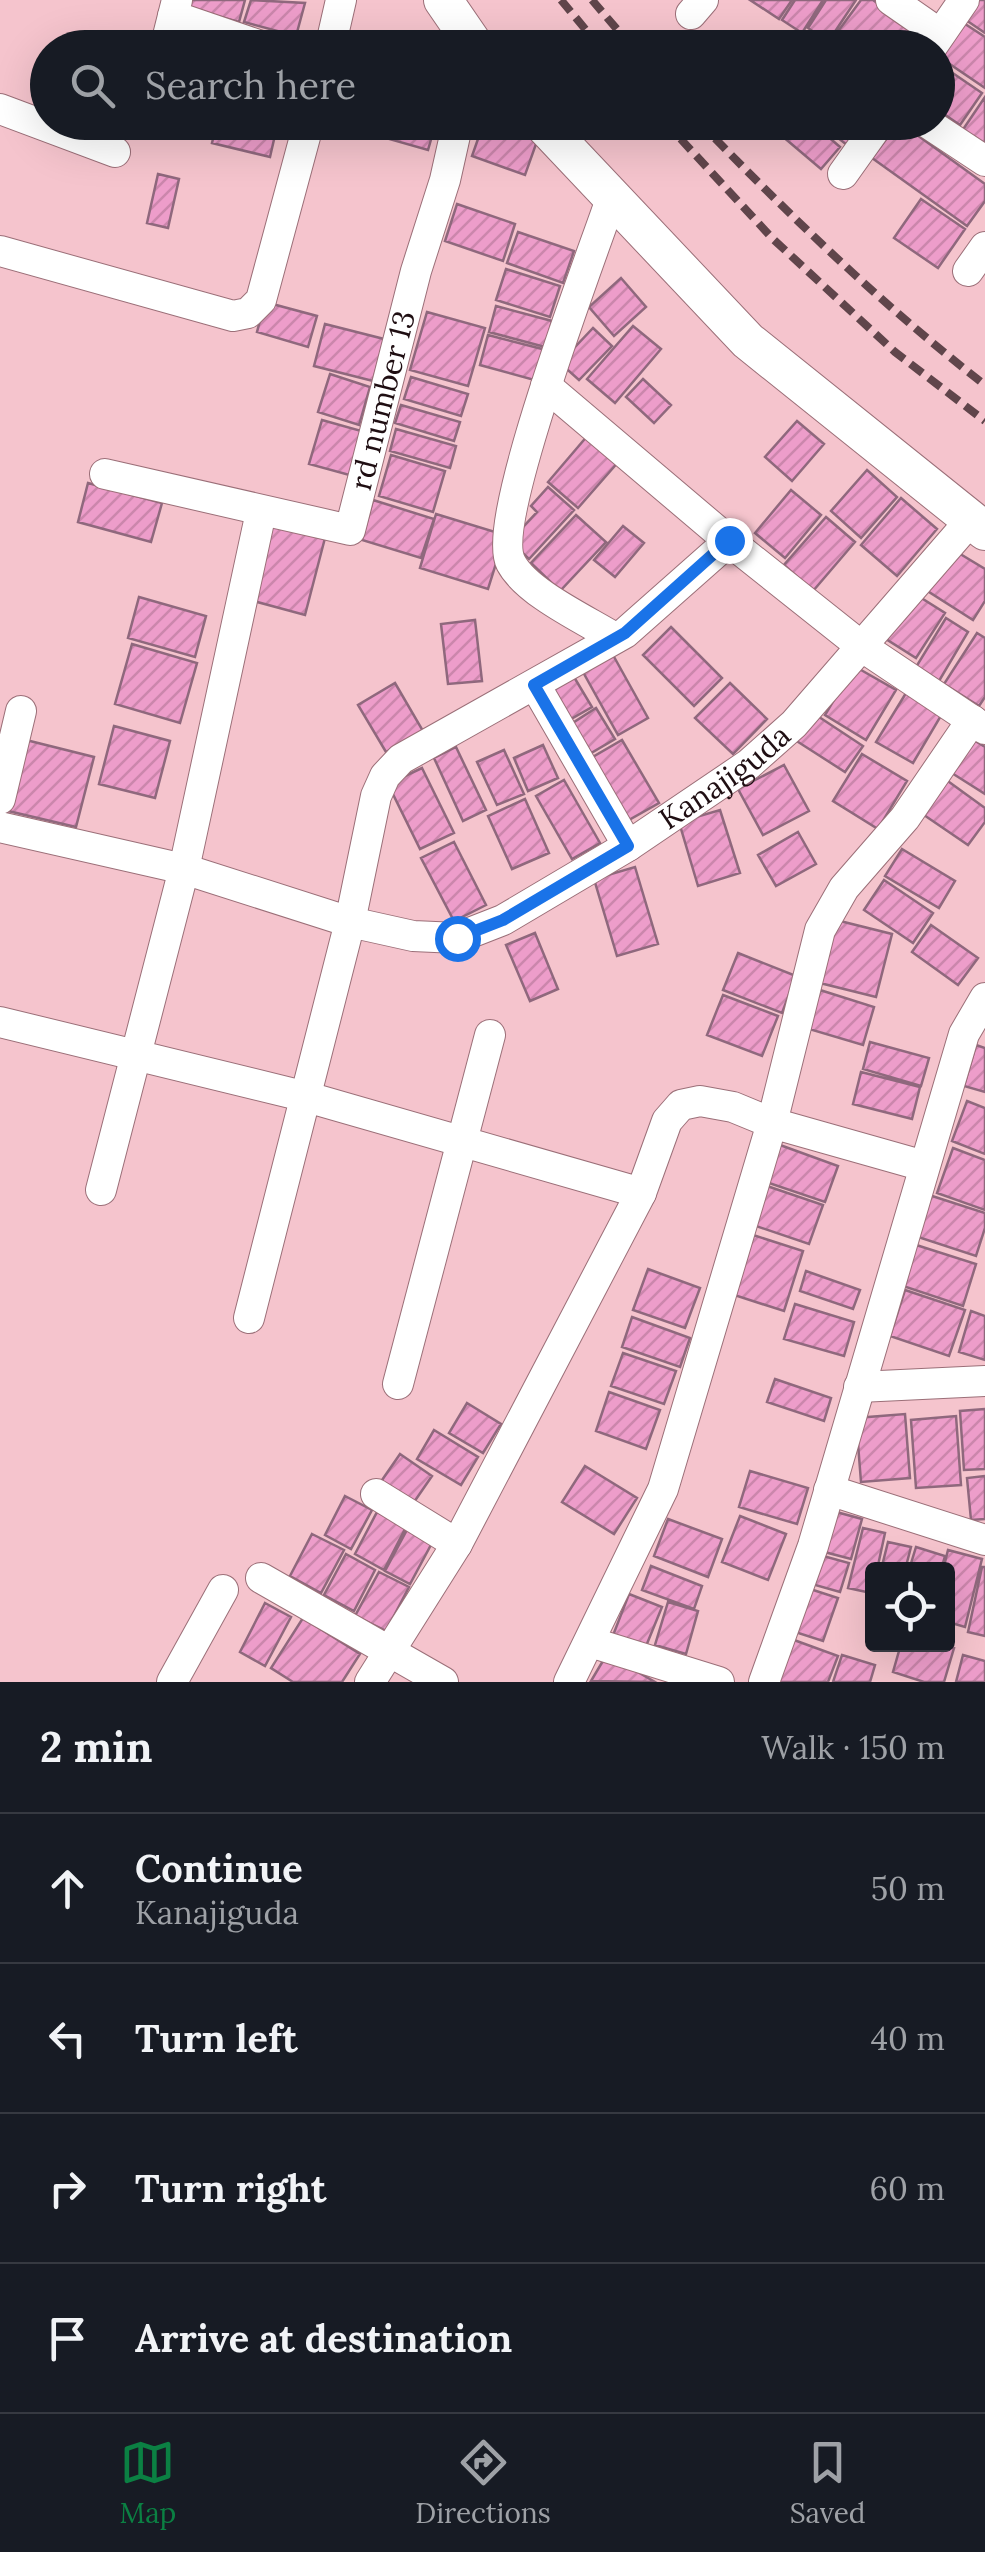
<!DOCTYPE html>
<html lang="en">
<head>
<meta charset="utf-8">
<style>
  :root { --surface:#171b24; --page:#20242c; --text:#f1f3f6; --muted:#9ea1a6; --line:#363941; --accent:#0b8043 }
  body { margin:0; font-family:Lora,serif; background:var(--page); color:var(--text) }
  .controls { position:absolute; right:30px; bottom:30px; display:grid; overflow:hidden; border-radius:10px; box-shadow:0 10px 40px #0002 }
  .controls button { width:90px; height:90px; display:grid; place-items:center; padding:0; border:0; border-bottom:2px solid var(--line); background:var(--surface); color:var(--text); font:50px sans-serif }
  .stop { position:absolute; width:30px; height:30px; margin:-22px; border:8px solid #1a73e8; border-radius:50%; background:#fff }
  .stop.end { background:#1a73e8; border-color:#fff; box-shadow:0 2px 10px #0008 }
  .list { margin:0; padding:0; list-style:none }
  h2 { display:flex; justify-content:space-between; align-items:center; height:130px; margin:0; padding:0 40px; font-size:42px }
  h2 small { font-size:32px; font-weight:400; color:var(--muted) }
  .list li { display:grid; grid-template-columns:65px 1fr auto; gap:30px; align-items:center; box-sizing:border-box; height:150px; padding:0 40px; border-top:2px solid var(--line) }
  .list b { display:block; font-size:38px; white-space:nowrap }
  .list p { margin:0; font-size:32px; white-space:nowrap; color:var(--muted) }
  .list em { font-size:32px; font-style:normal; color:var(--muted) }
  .icon { flex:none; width:55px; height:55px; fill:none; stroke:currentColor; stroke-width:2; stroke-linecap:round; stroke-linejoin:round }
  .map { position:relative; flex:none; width:985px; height:1682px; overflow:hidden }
  .search { position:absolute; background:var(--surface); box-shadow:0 10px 40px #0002; left:30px; right:30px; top:30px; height:110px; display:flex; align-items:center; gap:25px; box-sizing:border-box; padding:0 35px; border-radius:55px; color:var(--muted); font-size:38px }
  .sheet { height:730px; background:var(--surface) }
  nav { display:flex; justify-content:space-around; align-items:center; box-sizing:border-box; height:140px; border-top:2px solid var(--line); background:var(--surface); font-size:28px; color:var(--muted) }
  nav a { display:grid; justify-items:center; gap:5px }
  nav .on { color:var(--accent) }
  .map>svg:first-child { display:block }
</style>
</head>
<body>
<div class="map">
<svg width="985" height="1682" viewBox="0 0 985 1682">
  <defs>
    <pattern id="building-hatch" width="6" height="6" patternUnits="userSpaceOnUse" patternTransform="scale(2.5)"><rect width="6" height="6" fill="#ed9dca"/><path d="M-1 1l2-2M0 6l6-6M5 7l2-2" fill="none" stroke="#cb86ac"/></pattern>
  </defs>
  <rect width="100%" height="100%" fill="#f5c4cd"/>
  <path fill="url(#building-hatch)" stroke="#8f687d" stroke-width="2.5" d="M182,0h63l-6,22 -58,-16z
    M251,0l54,3 -9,33 -52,-14z
    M750,0h42l-13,19z
    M795,0h28l-21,33 -20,-13z
    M826,0h30l-28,42 -20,-14z
    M861,0h12l45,33 -10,15h-44l-25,-18z
    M975,0h10v33l-22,-15z
    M959,20l26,17v51l-47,-32z
    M938,63l44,30 -22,32 -22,-15z
    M985,97v50l-23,-16z
    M217,122h61l-8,35 -58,-14z
    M386,122h50l-8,28 -46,-13z
    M484,122h37l20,8 -16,45 -53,-19z
    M781,122h30l29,25 -19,22 -46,-39z
    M818,122h46l-17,23z
    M899,122l86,62v17l-18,25 -95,-68z
    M158,174l21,5 -11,49 -21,-5z
    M921,199l44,30 -27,39 -44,-30z
    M457,204l58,20 -12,37 -58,-20z
    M518,232l56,19 -11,32 -56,-20z
    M506,269l54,17 -10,31 -54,-17z
    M621,278l25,29 -32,29 -25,-29z
    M265,302l52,14 -9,31 -51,-15z
    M496,306l56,15 -7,26 -56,-15z
    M427,312l58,16 -17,58 -58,-16z
    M325,324l59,15 -11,42 -59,-15z
    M633,326l28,23 -46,54 -28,-24z
    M593,328l19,18 -33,34 -19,-17z
    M488,335l58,15 -8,31 -58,-16z
    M330,374l40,13 -11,38 -41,-13z
    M411,377l57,17 -7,22 -57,-17z
    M643,379l28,26 -17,18 -28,-26z
    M401,405l59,17 -6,19 -59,-18z
    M322,420l43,12 -12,44 -44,-12z
    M797,421l27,23 -32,37 -27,-24z
    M396,429l60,17 -6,22 -60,-17z
    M589,434l31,26 -42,48 -30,-26z
    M391,455l54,16 -12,41 -54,-16z
    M867,470l30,27 -36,41 -30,-27z
    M88,483l74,20 -11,39 -73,-20z
    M548,487l26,23 -45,49 -19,-18 27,-29 -6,-6z
    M791,490l30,25 -36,43 -30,-25z
    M901,498l36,31 -40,47 -36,-31z
    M373,500l61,19 -13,39 -59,-18z
    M436,514l69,21 -17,54 -68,-21z
    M576,515l30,27 -46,49 -29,-28z
    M826,517l29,25 -42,49 -29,-26z
    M271,524l54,14 -20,77 -55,-15z
    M623,526l21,17 -29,34 -21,-17z
    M952,549l33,20v32l-12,19 -47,-30z
    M915,594l30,19 -29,45 -30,-19z
    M139,597l67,19 -11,41 -67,-19z
    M946,618l22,14 -29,49 -23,-14z
    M475,620l7,61 -34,3 -7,-60z
    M671,627l51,51 -28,28 -51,-51z
    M977,633l8,5v59l-6,9 -35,-22z
    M132,644l65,19 -17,60 -65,-19z
    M613,655l35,63 -30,17 -35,-63z
    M854,666l42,24 -30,50 -41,-25z
    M574,677l18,30 -28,16 -17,-31z
    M395,683l28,48 -37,21 -28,-47z
    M730,683l37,36 -34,35 -38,-36z
    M906,693l36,21 -29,49 -37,-21z
    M596,708l19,31 -29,17 -18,-30z
    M813,713l50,33 -18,26 -50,-32z
    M114,726l56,15 -15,57 -56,-14z
    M969,737l16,10v47l-38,-24z
    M22,739l72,18 -18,70 -72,-17z
    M622,740l37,63 -32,18 -36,-63z
    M543,745l15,33 -30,13 -14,-33z
    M456,747l30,63 -23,11 -29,-63z
    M504,750l20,44 -27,11 -20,-43z
    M862,754l45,27 -29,48 -45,-28z
    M784,765l25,46 -46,24 -25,-46z
    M422,768l32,65 -34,16 -32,-65z
    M945,779l40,29v14l-17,23 -47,-32z
    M564,780l36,63 -28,16 -36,-63z
    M525,799l24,54 -37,16 -24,-53z
    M720,810l20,63 -42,13 -19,-64z
    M798,832l18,32 -40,22 -18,-31z
    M454,842l32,63 -32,16 -33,-63z
    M902,849l53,32 -16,27 -54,-32z
    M635,867l23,77 -41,12 -23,-77z
    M884,880l49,33 -20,30 -49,-33z
    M836,920l56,14 -16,63 -56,-14z
    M931,925l47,33 -20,27 -46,-33z
    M535,933l23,56 -28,12 -24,-56z
    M738,953l58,23 -14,37 -59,-23z
    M820,990l54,17 -11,38 -54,-16z
    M723,995l55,21 -16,40 -55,-21z
    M870,1042l59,16 -8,28 -58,-17z
    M976,1045l9,3v44l-21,-6z
    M861,1072l59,15 -8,32 -59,-15z
    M967,1101l18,7v46l-33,-13z
    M780,1145l58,21 -13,36 -59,-20z
    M953,1148l32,12v50l-48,-17z
    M767,1186l56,19 -14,39 -56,-19z
    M929,1195l56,18v15l-9,28 -61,-20z
    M747,1233l56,18 -19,60 -56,-18z
    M910,1243l66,21 -13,42 -66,-22z
    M648,1269l52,19 -15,40 -52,-18z
    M806,1271l54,19 -7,19 -53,-18z
    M905,1290l60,20 -16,46 -59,-20z
    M795,1304l59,18 -10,34 -60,-17z
    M971,1311l14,5v44l-26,-8z
    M632,1317l58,21 -10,29 -58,-20z
    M623,1353l53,18 -12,33 -53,-18z
    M775,1379l56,19 -7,23 -57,-19z
    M609,1392l51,18 -14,39 -50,-18z
    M467,1403l34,21 -18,29 -34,-20z
    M985,1409v60l-21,1 -4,-59z
    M905,1414l5,64 -49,4 -5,-64z
    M956,1416l5,69 -45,3 -5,-68z
    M434,1430l44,27 -17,28 -44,-26z
    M400,1454l32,22 -20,29 -32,-22z
    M585,1466l52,32 -23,36 -52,-32z
    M750,1471l58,17 -11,36 -58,-17z
    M985,1476v43l-14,1 -4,-42z
    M345,1496l27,14 -21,39 -26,-14z
    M829,1510l33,9 -11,40 -34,-9z
    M377,1512l29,15 -22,43 -29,-16z
    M740,1516l46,18 -18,46 -46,-18z
    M668,1519l54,20 -14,38 -54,-21z
    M408,1528l25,13 -23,43 -25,-13z
    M863,1528l22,5 -8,37h-5l-1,23 -23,-5z
    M312,1534l32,16 -23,43 -31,-17z
    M888,1542l23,5 -6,23h-24z
    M916,1547l29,9 -4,14h-32z
    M948,1550l34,9 -17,68 -17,-5v-52h-5z
    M346,1554l29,16 -21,41 -30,-16z
    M816,1554l33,9 -9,29 -32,-9z
    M651,1566l51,20 -8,23 -52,-19z
    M982,1567h3v69l-17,-4z
    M379,1572l30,15 -23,44 -31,-15z
    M807,1588l31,10 -15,43 -31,-10z
    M629,1594l33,13 -18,44 -32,-13z
    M668,1602l30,9 -12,43 -31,-9z
    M265,1603l26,14 -26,49 -25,-14z
    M303,1618l57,36 -18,28h-49l-22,-14z
    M794,1640l44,16 -10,26h-51z
    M901,1644h41l12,4 -10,34h-20l-31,-10z
    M607,1654l48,28 -64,-1z
    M842,1655l33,10 -5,17h-37z
    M963,1655l22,6v21h-29z"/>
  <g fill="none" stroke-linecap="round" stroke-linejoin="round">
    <defs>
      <g id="minor">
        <path d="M891,0l49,34"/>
        <path d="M691,14l12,-14"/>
        <path d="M173,16l94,32"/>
        <path d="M165,48l12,-48"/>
        <path d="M330,48l11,-48"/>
        <path d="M931,48l33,-48"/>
        <path d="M0,109l115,43"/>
        <path d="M926,122l59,39"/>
        <path d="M843,174l37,-52"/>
        <path d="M611,199c-19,57 -122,323 -100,364 16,30 75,57 104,75"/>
        <path d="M0,251l233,65 15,-3 13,-13 48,-178"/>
        <path d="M968,271l17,-24"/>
        <path d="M546,386l183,155"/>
        <path id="s1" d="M105,474l245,56 66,-259 29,-91 13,-58"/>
        <path d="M535,685l93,161"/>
        <path d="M0,799l21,-88"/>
        <path id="s2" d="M0,827l184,42 166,53 63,14 44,2 46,-18 125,-74 121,-82 45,-40 176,-203"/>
        <path d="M0,1022l307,75 334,96"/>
        <path d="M101,1190l83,-321 77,-357"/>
        <path d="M249,1318l101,-396 26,-126 9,-20 16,-17 224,-126 104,-92 132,105 124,83"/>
        <path d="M398,1384l92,-349"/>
        <path d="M859,1387l126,-6"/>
        <path d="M829,1490l156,50"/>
        <path d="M376,1494l81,50"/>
        <path d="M261,1578l182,104"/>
        <path d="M590,1642l129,40"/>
        <path d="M172,1682l51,-92"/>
        <path d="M370,1682l87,-138 184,-351 26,-72 14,-16 19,-4 33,6 39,16 152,43"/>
        <path d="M569,1682l94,-193 109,-366 48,-193 24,-42 61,-70 67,-98"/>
        <path d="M764,1682l49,-136 151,-512 21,-36"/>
      </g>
      <path id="tertiary" d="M443,0l33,48
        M541,122l207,219 237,190"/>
    </defs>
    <use href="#minor" stroke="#9b6f78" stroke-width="32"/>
    <use href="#tertiary" stroke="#9b6f78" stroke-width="40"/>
    <use href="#minor" stroke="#fff" stroke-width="30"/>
    <use href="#tertiary" stroke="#fff" stroke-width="38"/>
    <path stroke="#60454b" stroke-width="8" stroke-dasharray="15 8" stroke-linecap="butt" d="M561,0l40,48
      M592,0l41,48
      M665,122l108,117 122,113 90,69
      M699,122c91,94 183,183 286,263"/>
  </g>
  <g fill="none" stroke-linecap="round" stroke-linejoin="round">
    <path stroke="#1a73e8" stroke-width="12" d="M457,938l46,-18 125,-74 -94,-161 91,-52 104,-93"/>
  </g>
  <g text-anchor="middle" stroke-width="10" stroke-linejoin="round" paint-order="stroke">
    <g font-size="30" fill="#1f0e12" stroke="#fcd4db">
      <text dy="10" stroke="none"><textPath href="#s1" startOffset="385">rd number 13</textPath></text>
      <text dy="10" stroke="none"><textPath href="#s2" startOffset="785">Kanajiguda</textPath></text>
    </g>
  </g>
</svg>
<div class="controls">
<button><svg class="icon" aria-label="locate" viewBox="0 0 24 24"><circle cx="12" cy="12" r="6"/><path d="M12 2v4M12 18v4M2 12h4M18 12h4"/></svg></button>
</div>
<div class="stop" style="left:457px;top:938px"></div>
<div class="stop end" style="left:729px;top:540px"></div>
<div class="search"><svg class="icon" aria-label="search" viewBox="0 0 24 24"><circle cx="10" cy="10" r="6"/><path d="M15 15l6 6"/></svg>Search here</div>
</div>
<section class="sheet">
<h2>2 min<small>Walk · 150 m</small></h2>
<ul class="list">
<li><svg class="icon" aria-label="ahead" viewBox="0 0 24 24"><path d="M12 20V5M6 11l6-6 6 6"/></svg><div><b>Continue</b><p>Kanajiguda</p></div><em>50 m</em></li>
<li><svg class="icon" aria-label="left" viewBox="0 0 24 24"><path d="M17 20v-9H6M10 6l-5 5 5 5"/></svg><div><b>Turn left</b></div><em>40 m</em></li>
<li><svg class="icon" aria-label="right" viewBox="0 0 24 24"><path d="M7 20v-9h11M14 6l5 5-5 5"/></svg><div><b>Turn right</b></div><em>60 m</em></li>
<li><svg class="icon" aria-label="arrive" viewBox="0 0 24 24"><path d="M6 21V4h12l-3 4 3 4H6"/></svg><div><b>Arrive at destination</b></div></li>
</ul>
</section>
<nav>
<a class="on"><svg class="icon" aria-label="map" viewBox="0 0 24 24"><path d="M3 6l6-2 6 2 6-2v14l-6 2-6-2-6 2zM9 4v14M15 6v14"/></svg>Map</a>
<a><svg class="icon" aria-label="directions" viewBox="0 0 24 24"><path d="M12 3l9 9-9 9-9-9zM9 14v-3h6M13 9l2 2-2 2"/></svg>Directions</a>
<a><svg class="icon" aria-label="saved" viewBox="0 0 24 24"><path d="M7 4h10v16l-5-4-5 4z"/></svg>Saved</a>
</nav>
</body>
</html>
